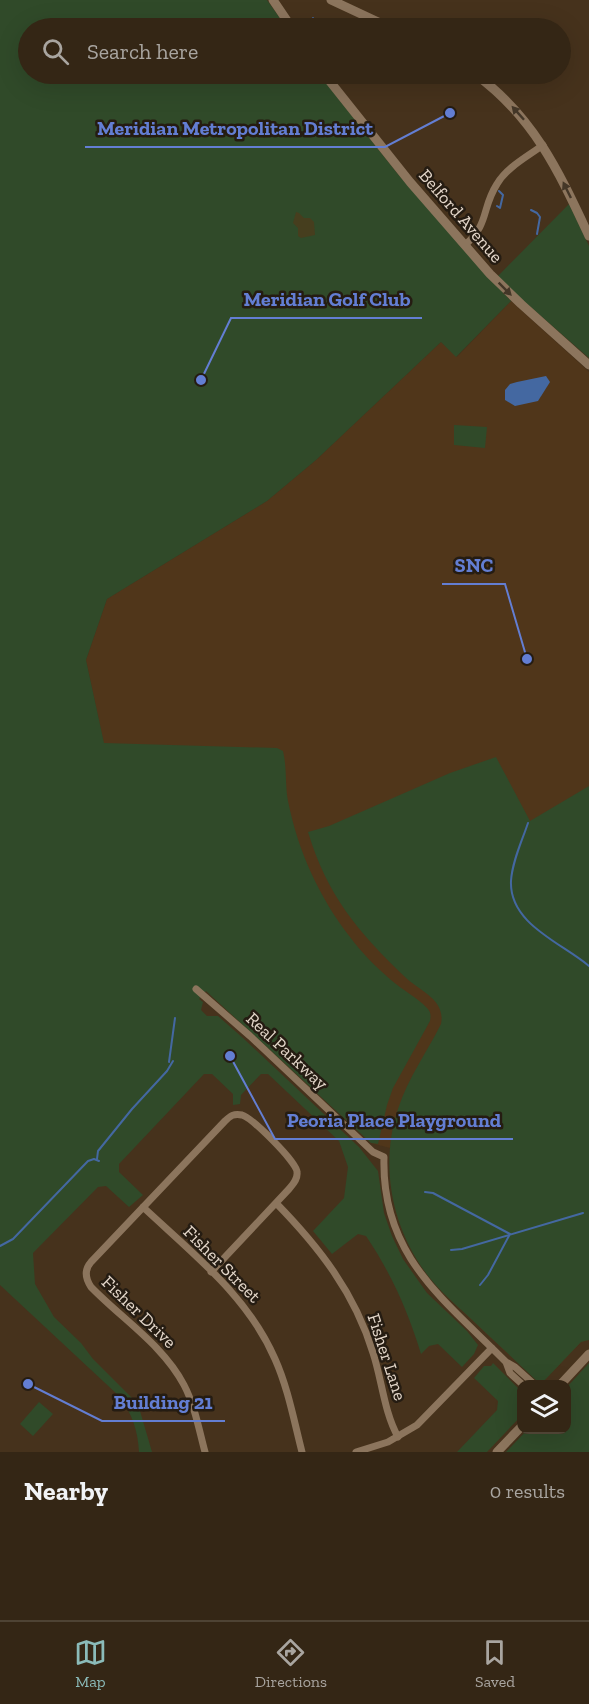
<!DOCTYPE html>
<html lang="en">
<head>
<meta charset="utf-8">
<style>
  :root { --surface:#342615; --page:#3c2e1e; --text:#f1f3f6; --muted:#a9a5a0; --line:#4e4334; --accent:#8bbbb9 }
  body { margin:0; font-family:"Zilla Slab",serif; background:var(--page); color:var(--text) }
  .controls { position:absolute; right:18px; bottom:18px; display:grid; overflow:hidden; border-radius:12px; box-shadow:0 6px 24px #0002 }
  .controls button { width:54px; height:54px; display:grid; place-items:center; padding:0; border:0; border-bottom:2px solid var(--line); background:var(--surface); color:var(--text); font:30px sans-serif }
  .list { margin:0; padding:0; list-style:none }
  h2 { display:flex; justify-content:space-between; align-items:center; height:78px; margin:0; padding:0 24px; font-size:26px }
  h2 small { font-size:20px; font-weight:400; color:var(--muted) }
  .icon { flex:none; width:33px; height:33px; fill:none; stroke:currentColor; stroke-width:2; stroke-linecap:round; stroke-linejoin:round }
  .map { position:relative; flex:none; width:589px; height:1452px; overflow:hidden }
  .search { position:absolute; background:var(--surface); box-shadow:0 6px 24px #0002; left:18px; right:18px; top:18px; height:66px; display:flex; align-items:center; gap:15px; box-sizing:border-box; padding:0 21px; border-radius:33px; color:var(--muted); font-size:22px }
  .sheet { height:168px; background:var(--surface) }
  nav { display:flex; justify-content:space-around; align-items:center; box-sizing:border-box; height:84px; border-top:2px solid var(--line); background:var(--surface); font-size:16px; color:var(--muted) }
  nav a { display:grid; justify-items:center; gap:3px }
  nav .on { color:var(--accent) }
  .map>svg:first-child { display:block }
</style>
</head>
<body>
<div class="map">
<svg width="589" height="1452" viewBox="0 0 589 1452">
  <rect width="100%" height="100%" fill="#46321c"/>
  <path fill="#50361a" d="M511,301l78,71v968l-8,2 -38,40 -6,-1 -94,-88 -23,-28 -13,-24 -11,-28 -6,-32v-33l-19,-5 -149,-137 -79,-77 -57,-269 21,-61 160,-98 49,-41 125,-118 16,15z"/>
  <path fill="#304a29" d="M0,0h267l20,28h-259v46h291l78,99 114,128 -55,56 -15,-15 -125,118 -49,41 -160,98 -21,61 18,83 173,5 6,3c4,16 2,34 5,50 10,50 31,96 62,136 12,16 26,30 41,43 11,10 26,17 36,28 4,4 4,8 3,13l-37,67 -6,17 -9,39 -7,-1 -165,-152 -7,8 4,3 -2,8 6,6h11l25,22 116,109 19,24 6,42 8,23 11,23 24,34 40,38 11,14 -4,9 -12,13 -24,-23 -9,2 -8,8c-13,-43 -30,-81 -55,-118l-8,-2 -26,20 -19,-23 31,-33 4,-31 -9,-26 -71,-67h-7l-20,21 -1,9 -7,1v-11l-21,-20h-8l-85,90v8l24,23 -14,12 -23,-21 -8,1 -65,66 2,31 19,33 27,26 12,16 38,38 9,14 12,41h-13c-1,-21 -7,-39 -20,-56l-119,-111z
    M569,204l20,42v112l-72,-63 -19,-19z
    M454,425l33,2 -2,21 -31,-3z
    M496,757l34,64 59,-35v554l-8,2 -38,40 -6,-1c-22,-21 -45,-42 -67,-63 -14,-13 -29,-26 -41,-41 -37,-47 -50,-111 -31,-168 10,-31 29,-57 43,-85 5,-25 -22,-33 -37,-48 -46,-44 -77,-81 -96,-144l21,-6 121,-53z
    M493,1363l28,28v25l-34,36h-30l40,-42 1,-9 -24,-23 10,-12h7z
    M589,1363v89h-83l21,-22h39l1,-43z
    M39,1402l14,12 -20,22 -13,-12z"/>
  <path fill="#463e1e" d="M296,212l3,1 5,5h6l4,4 1,13 -14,3 -3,-2v-8l-5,-5z"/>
  <path fill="#4468a1" d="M546,376l4,6 -12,19 -23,5 -10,-6v-10l5,-6 7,-2z"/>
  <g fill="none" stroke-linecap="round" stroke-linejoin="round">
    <path stroke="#4468a1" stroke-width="2" d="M313,18l7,10
      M251,24l13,-4 -2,8
      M497,206l3,2 3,-13 -4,-4
      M531,210l6,3 3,4 -3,17
      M528,823c-6,18 -16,39 -17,58 -2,43 51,62 78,85
      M169,1062l6,-44
      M97,1159l1,-8 34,-42 35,-38 6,-10
      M425,1192l8,1 77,41 -22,41 -8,10
      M0,1246l13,-7 75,-78 6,-2 5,2
      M451,1250l11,-1 121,-36"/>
    <path stroke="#8c755d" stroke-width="7" d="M465,245c25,-22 16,-36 32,-61 10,-17 30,-27 46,-39
      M196,989l54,47 123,116 11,5c-3,99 60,142 122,205l9,5 19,17
      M276,1203c43,44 79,90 97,150 9,27 11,59 25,84
      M143,1207c49,46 105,89 132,152 13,29 19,62 27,93
      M506,1362l4,11 12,11
      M205,1452c-6,-22 -10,-46 -21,-67 -21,-40 -62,-66 -93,-98 -6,-9 -7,-17 0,-25l134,-141c5,-5 9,-8 17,-6 10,3 55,47 55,57 1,7 -4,12 -8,17l-78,83
      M356,1452l32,-10 29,-17 75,-77"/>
    <path stroke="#8c755d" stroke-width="9" d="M273,0l19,28
      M331,0l60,28
      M324,74l86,108 80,92 31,30 68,61
      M475,74c59,43 84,98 114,162
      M561,1384l28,-30
      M497,1452l25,-26"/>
  </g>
  <defs><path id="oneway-solid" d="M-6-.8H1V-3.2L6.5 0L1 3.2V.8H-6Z" transform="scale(1.5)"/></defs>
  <g fill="#443728">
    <use href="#oneway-solid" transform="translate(518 113) rotate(-132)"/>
    <use href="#oneway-solid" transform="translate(567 190) rotate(-116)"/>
    <use href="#oneway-solid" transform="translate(505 289) rotate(45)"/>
  </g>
  <g text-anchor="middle" stroke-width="5" stroke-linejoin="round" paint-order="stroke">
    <g font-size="18" fill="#e5d8cb" stroke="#251c12">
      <text transform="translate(461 216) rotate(49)" y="6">Belford Avenue</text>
      <text transform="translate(287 1051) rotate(43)" y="6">Real Parkway</text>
      <text transform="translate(222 1264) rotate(45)" y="6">Fisher Street</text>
      <text transform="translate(139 1312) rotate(44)" y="6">Fisher Drive</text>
      <text transform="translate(387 1357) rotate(72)" y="6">Fisher Lane</text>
    </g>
  </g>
  <path fill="none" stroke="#637ed3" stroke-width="2" d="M450 113L385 147H85M201 380L231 318H422M527 659L505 584H442M230 1056L275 1139H513M28 1384L102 1421H225"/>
  <g fill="#637ed3" stroke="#251c12" stroke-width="2">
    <circle cx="450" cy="113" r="6"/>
    <circle cx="201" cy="380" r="6"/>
    <circle cx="527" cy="659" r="6"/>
    <circle cx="230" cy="1056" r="6"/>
    <circle cx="28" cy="1384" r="6"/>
  </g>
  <g font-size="20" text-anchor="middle" font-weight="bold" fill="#637ed3" stroke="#251c12" stroke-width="5" stroke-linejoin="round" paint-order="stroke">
    <text x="235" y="135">Meridian Metropolitan District</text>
    <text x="327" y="306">Meridian Golf Club</text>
    <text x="474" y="572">SNC</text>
    <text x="394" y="1127">Peoria Place Playground</text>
    <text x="163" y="1409">Building 21</text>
  </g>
</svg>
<div class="controls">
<button><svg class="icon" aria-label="layers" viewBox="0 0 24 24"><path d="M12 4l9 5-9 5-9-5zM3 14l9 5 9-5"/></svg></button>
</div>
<div class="search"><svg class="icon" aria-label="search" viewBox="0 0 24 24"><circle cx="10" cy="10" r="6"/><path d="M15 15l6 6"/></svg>Search here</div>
</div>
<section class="sheet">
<h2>Nearby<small>0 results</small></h2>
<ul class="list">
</ul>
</section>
<nav>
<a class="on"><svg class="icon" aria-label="map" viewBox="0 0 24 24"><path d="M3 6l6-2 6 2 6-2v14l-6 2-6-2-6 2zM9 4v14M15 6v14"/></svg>Map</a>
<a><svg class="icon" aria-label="directions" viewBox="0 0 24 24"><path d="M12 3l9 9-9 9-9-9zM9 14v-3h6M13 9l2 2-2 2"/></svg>Directions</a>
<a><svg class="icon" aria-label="saved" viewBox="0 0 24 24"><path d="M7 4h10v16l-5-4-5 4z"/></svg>Saved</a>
</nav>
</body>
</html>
